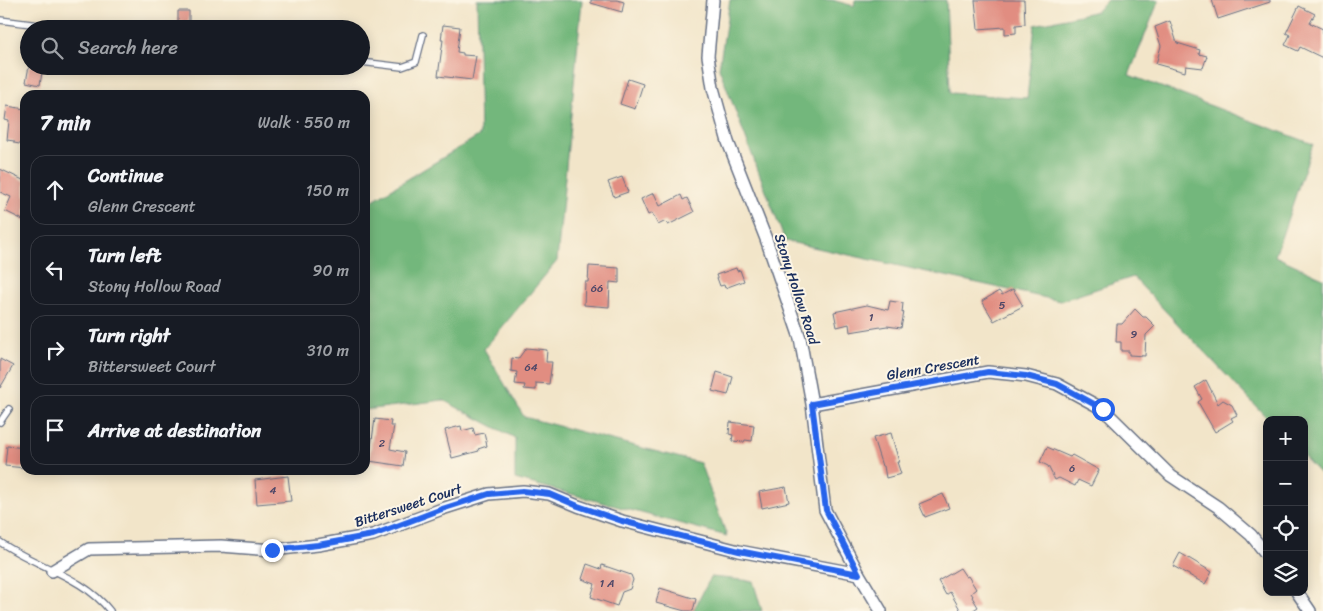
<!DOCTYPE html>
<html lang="en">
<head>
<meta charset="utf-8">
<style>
  :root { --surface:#171b24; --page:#242831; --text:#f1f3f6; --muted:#9ea1a6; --line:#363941 }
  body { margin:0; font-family:Sriracha,sans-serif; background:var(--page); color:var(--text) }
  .controls { position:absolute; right:15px; bottom:15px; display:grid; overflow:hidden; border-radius:10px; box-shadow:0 2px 12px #0003 }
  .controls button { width:45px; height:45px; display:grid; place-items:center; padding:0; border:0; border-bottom:1px solid var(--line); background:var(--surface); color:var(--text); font:25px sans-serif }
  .stop { position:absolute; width:15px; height:15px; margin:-11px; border:4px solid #2563eb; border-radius:50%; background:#fff }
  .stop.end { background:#2563eb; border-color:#fff; box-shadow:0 1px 5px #0008 }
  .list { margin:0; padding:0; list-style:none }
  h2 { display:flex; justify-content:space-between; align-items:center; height:65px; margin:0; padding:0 20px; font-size:21px }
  h2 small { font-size:16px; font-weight:400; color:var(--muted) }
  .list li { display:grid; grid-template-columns:32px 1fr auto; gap:15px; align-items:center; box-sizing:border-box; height:70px; margin:0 10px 10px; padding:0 10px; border:1px solid var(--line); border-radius:15px }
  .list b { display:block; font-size:19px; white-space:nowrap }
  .list p { margin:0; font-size:16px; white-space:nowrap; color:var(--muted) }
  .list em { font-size:16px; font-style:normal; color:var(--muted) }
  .icon { flex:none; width:28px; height:28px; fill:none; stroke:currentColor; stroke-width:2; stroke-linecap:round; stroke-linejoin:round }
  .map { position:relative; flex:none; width:1323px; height:611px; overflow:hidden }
  .search { position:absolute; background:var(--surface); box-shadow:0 2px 12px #0003; left:20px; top:20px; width:350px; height:55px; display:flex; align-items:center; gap:12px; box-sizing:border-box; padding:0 18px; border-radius:28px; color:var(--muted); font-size:19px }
  .panel { position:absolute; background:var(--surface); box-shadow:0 2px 12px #0003; left:20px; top:90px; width:350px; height:385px; border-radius:15px }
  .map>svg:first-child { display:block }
</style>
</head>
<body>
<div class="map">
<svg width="1323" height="611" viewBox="0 0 1323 611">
  <rect width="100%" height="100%" fill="#fcf5e5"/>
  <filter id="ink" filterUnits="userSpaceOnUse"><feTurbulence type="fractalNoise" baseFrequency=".02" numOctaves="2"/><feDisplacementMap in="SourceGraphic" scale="10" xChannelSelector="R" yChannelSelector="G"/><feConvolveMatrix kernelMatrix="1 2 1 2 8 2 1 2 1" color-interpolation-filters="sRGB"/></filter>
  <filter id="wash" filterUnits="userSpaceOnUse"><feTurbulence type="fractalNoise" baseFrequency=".0096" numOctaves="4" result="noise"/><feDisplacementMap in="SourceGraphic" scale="20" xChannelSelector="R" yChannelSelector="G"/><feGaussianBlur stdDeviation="1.12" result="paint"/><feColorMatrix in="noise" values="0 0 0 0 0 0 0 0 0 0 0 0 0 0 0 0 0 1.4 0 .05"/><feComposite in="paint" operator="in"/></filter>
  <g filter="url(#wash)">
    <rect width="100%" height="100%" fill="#f2e5c9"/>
    <path fill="#73b77b" stroke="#47736c" d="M477,0h105l-25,261 -73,88 40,68 176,46 27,73 -212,-57v-41l-72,-38 -78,10v-205l115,-70z
      M730,0h102l22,6 1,-6h91l4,93 77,5 8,-73 62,-14 10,-11h52l-30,75 184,69 -38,112 48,22v199l-19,-20v-37h-35l-136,-143 -73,24 -275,-60 -66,-173z
      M711,577l42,4 9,30h-69z"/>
    <g id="blocks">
      <path fill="#e18d81" d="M591,0h26l7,2 -2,10 -31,-9z
        M975,0h49l1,24 -9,1v8l-11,1v-7l-27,2z
        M1212,0h58v2l-52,17z
        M1299,6l16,8 -5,9 13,6v29l-23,-11 -2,4 -13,-6 5,-10 -4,-2z
        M178,11h11v11h-11z
        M1170,21l7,22 23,7 -1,4 8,2 -4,12 -17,-2 -1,6 -29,-8 5,-18 -6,-19z
        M443,25l17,2 -3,25 6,1v2l13,1 -4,24 -34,-4 5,-36h-2z
        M29,66h14l-3,19 -14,-3z
        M628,79l15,5 -8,25 -15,-5z
        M7,106l18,3v36l-11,-2v-2l-7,-1 2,-19 -4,-1z
        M0,169l25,12v40l-20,-10 6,-14 -11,-5z
        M622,177l6,15 -14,5 -6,-15z
        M654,193l6,13 21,-11 2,5 4,-2 7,14 -26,13 -2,-4 -8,4 -6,-12 -4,2 -7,-16z
        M589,266l30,2v15l-9,-1 -1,25 -25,-2 1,-23h3z
        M736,268l1,3 3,-1 4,11 -19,7 -1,-3 -4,1 -4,-11z
        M1013,289l10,17 -29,15 -12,-20 17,-10 3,4z
        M890,301l13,2 -1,10 2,-1 -3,16 -14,-2 -37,6 -1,-8 -12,3 -3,-15 33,-7 21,5z
        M1135,309l8,8h3l9,9 -9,9 -1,21 -16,-1v-4h-8v-9h-5l1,-18h5z
        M526,348l21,2 -1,12h6l-3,22 -13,-1v7l-12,-1 1,-4 -10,-1 2,-12 -6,-1 1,-13 6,1z
        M0,359l13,7 -13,22z
        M717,372l16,5 -5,18 -16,-4z
        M1206,380l12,24 5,-4 9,5 5,10 -6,3 2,3 -18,11 -17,-30 4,-3 -7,-12z
        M375,419l16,2 -1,5h4l-4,23 15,3 -2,14 -34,-5z
        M730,422l24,3 -2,16 -7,-1 -1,2 -12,-1 1,-6 -4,-1z
        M461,426l1,5 11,-3 2,7 9,-2 3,13 -9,3 1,2 -27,7 -7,-28z
        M891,433l8,29h-2l4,12 -15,4 -2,-12h-2l-9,-28z
        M7,446l18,2v20l-20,-2z
        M1047,447l23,10 2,-2 27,15 -8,16 -13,-6 -3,6 -16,-8 -4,2 -7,-14 -8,-4z
        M288,476l3,25 -34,3 -2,-24z
        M786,487l3,15 -27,6 -3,-16z
        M943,494l6,14 -24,9 -6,-13z
        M1180,553l32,19 -7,12 -32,-18z
        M587,564l14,5 1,-4 29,10 2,5 -3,9 -8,3 -5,14 -26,-9 4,-13 -13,-5z
        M960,568l6,9 2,-1 8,13 -5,4 2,3 -1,1 6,10 -6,4h-11l-11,-19 -4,3 -8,-14z
        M660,588l36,11 -3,12h-8l-29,-8z"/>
    </g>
  </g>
  <g filter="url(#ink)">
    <use href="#blocks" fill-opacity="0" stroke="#666f83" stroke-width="1"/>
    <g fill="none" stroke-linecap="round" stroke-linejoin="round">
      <defs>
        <path id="service" d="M0,20l70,9
          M361,62l41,5 14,-5 7,-27
          M0,422l9,-13
          M0,542c36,25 83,34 110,69"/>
        <path id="minor" d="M713,0l-5,56 5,32 15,54 38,97 34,99 12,66 13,106 34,64 22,37
          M812,404l176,-32 38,4 31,8 46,25 68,67 47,31 33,28 16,20
          M52,571l37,-22 132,-3 51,4 46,-5 55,-10 69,-26 47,-15 34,-3 26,3 29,12 44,15 117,30 120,23
          M1297,592l13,19"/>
      </defs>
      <use href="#service" stroke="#666f83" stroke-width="8"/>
      <use href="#minor" stroke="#666f83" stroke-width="14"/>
      <use href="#service" stroke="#fff" stroke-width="5.5"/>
      <use href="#minor" stroke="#fff" stroke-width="11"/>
    </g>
  </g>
  <g fill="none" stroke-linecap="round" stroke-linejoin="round" filter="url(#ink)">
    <path stroke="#2563eb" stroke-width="6" d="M272,550l46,-5 55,-10 69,-26 47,-15 34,-3 27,3 28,12 44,15 117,30 120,23 -33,-64 -14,-106 176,-32 38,4 31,8 46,25"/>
  </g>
  <g text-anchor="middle" stroke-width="4" stroke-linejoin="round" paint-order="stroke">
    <g font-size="11" fill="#4c4667">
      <text x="597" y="292">66</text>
      <text x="1002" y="309">5</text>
      <text x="871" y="321">1</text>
      <text x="1134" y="338">9</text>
      <text x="531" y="371">64</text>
      <text x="382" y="447">2</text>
      <text x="1072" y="472">6</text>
      <text x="273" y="494">4</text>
      <text x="607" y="587">1 A</text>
    </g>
    <g font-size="14" fill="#1b2f5e" stroke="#fcf5e5">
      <text transform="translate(797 289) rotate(72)" y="5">Stony Hollow Road</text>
      <text transform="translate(933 367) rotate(-10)" y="5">Glenn Crescent</text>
      <text transform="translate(408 505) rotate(-18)" y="5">Bittersweet Court</text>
    </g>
  </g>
</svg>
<div class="controls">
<button>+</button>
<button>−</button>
<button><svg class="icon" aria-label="locate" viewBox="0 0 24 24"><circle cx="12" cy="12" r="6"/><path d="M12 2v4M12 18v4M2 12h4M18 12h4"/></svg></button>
<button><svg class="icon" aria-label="layers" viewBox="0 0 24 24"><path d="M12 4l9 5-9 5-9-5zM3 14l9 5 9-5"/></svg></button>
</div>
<div class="stop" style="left:1103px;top:409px"></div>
<div class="stop end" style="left:272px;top:550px"></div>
<div class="search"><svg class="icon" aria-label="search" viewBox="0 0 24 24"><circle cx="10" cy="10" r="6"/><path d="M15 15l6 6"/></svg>Search here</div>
<section class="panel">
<h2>7 min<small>Walk · 550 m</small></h2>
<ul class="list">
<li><svg class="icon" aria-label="ahead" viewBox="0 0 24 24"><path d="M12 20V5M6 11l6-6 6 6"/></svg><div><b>Continue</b><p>Glenn Crescent</p></div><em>150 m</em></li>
<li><svg class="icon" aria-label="left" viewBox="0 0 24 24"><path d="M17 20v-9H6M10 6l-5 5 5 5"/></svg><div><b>Turn left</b><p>Stony Hollow Road</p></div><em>90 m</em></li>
<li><svg class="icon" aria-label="right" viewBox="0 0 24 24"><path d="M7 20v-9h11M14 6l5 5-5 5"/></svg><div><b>Turn right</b><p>Bittersweet Court</p></div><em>310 m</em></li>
<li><svg class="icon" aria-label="arrive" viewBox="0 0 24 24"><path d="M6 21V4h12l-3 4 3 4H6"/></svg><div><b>Arrive at destination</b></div></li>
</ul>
</section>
</div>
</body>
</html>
